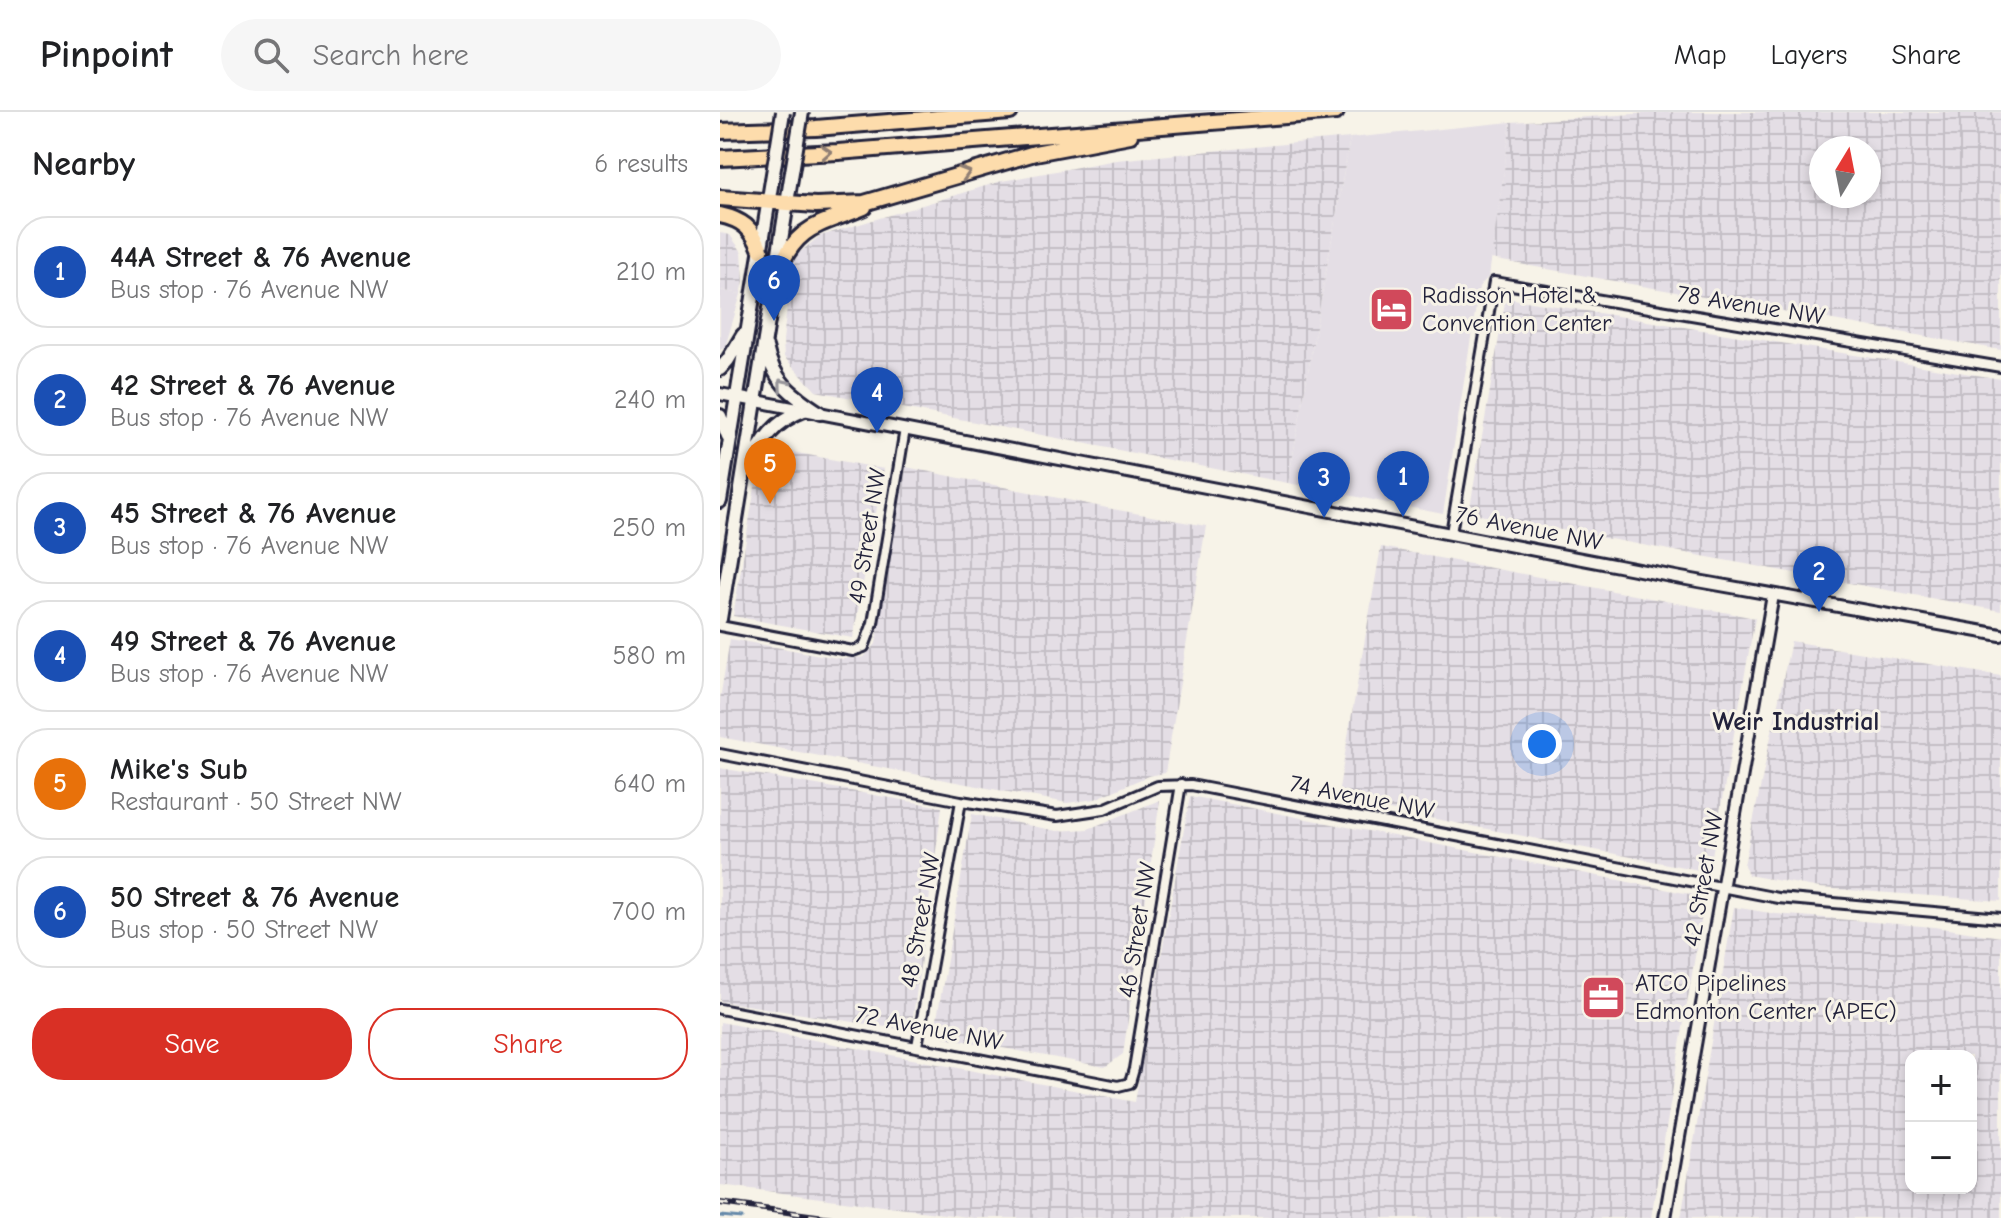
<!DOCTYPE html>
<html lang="en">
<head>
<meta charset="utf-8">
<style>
  :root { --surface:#fff; --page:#f6f6f6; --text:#202124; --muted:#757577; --line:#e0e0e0; --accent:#d93025 }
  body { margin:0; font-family:"Comic Neue",sans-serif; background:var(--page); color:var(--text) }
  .controls { position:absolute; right:24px; bottom:24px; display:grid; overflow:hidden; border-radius:16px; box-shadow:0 4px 12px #0003 }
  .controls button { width:72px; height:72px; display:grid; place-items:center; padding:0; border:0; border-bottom:2px solid var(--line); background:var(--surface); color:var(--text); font:40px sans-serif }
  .compass { position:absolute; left:1089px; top:24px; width:72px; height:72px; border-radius:50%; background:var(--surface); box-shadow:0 4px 12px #0003; rotate:10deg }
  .you { position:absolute; left:822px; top:632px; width:28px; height:28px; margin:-20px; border:6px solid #fff; border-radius:50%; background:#1a73e8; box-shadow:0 0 0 12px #1a73e833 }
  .badge { display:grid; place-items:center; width:52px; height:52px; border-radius:50%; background:var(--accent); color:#fff; font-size:26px; font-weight:700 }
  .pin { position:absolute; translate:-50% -66px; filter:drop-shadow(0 2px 4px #0008) }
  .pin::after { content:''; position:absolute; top:42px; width:28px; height:24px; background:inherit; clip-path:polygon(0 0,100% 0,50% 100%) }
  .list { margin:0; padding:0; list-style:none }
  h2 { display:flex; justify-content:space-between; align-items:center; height:104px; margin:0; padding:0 32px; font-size:34px }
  h2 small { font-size:26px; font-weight:400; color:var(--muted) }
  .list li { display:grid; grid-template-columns:52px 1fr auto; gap:24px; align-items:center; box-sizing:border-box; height:112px; margin:0 16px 16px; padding:0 16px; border:2px solid var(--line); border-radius:32px }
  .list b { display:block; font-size:30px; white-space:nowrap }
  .list p { margin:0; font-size:26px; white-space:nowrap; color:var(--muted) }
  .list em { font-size:26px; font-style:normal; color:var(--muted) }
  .actions { display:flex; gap:16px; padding:24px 32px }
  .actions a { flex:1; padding:18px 0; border:2px solid var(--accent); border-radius:32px; text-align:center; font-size:28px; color:var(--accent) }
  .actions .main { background:var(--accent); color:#fff }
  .icon { flex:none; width:44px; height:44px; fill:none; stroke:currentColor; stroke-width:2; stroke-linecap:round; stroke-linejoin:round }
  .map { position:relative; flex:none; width:1281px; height:1106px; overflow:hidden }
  header { display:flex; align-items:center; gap:48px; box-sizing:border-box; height:112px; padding:0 40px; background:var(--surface); border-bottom:2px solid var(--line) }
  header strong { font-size:38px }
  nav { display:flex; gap:44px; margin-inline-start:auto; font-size:28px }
  .search { width:560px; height:72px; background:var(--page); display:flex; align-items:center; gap:20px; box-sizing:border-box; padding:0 28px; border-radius:44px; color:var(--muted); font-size:30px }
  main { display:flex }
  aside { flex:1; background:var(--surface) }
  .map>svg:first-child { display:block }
</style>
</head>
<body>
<header>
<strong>Pinpoint</strong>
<div class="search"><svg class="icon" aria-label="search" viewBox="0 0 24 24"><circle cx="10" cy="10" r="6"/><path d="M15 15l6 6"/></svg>Search here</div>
<nav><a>Map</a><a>Layers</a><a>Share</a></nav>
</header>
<main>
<aside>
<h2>Nearby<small>6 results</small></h2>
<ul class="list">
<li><span class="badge" style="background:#1a4fb4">1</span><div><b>44A Street &amp; 76 Avenue</b><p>Bus stop · 76 Avenue NW</p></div><em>210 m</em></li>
<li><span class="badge" style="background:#1a4fb4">2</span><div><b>42 Street &amp; 76 Avenue</b><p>Bus stop · 76 Avenue NW</p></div><em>240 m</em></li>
<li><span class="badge" style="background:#1a4fb4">3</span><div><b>45 Street &amp; 76 Avenue</b><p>Bus stop · 76 Avenue NW</p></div><em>250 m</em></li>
<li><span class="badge" style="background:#1a4fb4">4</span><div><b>49 Street &amp; 76 Avenue</b><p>Bus stop · 76 Avenue NW</p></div><em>580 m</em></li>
<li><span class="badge" style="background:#e8710a">5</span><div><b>Mike's Sub</b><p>Restaurant · 50 Street NW</p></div><em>640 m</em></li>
<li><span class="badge" style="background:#1a4fb4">6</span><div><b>50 Street &amp; 76 Avenue</b><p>Bus stop · 50 Street NW</p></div><em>700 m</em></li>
</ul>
<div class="actions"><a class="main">Save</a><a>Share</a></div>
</aside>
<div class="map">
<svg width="1281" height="1106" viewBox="0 0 1281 1106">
  <defs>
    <pattern id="industrial-grid" width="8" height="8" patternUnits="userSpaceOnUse" patternTransform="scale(2)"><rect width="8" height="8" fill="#e4dee5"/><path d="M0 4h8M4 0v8" fill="none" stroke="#c3bec5"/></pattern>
  </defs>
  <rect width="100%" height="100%" fill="#f7f3e8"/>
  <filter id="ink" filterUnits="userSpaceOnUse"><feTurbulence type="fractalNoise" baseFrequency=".0125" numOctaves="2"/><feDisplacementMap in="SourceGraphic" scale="16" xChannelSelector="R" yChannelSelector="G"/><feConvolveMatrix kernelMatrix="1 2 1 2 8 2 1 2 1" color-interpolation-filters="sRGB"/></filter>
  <g filter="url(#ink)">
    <path fill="#e4dee5" d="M791,10l-22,154 -10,11 -36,227 -155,-31 62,-345z
      M0,178l21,4 -16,53 -5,3z"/>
    <path fill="url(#industrial-grid)" fill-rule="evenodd" d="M945,0h336v238l-510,-91 20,-137zM1101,36h48v48h-48z
      M630,26l-62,345 -472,-92 -32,-34 -1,-17 10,-82 27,-22 182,-55 114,-21z
      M0,121l10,2 12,17 2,29 -3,13 -21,-4z
      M793,187l488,80v232l-532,-98 36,-211z
      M72,340l92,17 -31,169 -120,-22 23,-135 29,5z
      M186,355l201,41 99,18 -41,247 -17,3 -53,23 -28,4 -347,-66v-38l10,-60 113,20 21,-2 12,-13z
      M661,435l374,71 -46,254 -372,-72z
      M1071,529l210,35v225l-181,-13 -72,-13 -4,-10z
      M0,656l222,39 -31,224 -191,-30z
      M470,684l515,101 -54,321h-676l-255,-33v-163l415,80z
      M440,688l-37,254 -18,13 -161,-30 -8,-13 36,-210 85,17 31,-2z
      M1014,795l42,7 158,13 67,10v281h-320zM1191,944h60v132h-60z"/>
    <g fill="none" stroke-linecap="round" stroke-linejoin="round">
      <path stroke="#668aaa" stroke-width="3" d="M0,1104l22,2"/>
      <defs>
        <path id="minor" d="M731,421l43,-251 507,85
          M0,514l133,25 11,-4 9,-24 32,-194
          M0,642l241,47 96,15 47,-7 54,-23 33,-1 587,113 223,20
          M0,897l398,77 12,-3 4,-14 47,-285
          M197,934l44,-245"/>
        <path id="tertiary" d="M0,282l961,184 320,57
          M945,1106l108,-623"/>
        <path id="secondary" d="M46,235c7,34 26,48 54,66
          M0,257l8,-9 15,-25
          M0,304l8,20
          M29,355c13,-27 26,-46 55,-57
          M0,389l52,-321
          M0,507l71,-441"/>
        <path id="motorway" d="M0,19l96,-3 194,-16
          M0,46l118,-6 498,-40
          M0,86l96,7 48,-2 171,-50 95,-18
          M0,103c23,5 32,13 41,35
          M57,160c22,-49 42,-46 87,-65"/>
      </defs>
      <use href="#minor" stroke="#22223b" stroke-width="14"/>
      <use href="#tertiary" stroke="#22223b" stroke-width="16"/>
      <use href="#secondary" stroke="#22223b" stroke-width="18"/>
      <use href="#motorway" stroke="#22223b" stroke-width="20"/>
      <use href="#minor" stroke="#f7f3e8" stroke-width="8"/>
      <use href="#tertiary" stroke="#f7f3e8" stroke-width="10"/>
      <use href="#secondary" stroke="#f7f3e8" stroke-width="12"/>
      <use href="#motorway" stroke="#fddcac" stroke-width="14"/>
      <defs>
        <path id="rail" d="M0,1091l112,15"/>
      </defs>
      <use href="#rail" stroke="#22223b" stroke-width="6"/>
      <use href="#rail" stroke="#f7f3e8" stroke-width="3" stroke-dasharray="9" stroke-linecap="butt"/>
      <defs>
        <path id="secondary-bridge" d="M71,66l11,-66
          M52,68l11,-68"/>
      </defs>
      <use href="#secondary-bridge" stroke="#22223b" stroke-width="18" stroke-linecap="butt"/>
      <use href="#secondary-bridge" stroke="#f7f3e8" stroke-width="12"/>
    </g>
    <defs><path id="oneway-chevron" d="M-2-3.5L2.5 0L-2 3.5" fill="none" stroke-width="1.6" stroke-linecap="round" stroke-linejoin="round" transform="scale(2)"/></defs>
    <g stroke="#907f74">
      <use href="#oneway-chevron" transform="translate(106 40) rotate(-4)"/>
      <use href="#oneway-chevron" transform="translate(245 61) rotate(-17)"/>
    </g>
    <use stroke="#97959a" href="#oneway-chevron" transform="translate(63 272) rotate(-129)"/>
  </g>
  <defs>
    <symbol id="hotel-square" viewBox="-11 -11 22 22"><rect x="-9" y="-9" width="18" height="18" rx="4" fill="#d1495b" stroke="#f7f3e8"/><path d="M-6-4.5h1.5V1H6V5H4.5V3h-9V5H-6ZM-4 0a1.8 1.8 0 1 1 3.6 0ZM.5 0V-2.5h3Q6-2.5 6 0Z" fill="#fff"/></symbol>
    <symbol id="office-square" viewBox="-11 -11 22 22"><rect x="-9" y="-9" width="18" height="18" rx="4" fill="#d1495b" stroke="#f7f3e8"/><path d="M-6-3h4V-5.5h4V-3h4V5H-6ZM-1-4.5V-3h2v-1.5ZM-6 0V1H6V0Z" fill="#fff"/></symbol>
  </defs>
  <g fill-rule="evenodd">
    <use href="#hotel-square" x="646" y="172" width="51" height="51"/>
    <use href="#office-square" x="858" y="860" width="51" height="51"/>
  </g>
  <g text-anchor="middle" stroke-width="6" stroke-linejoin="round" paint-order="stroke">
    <g font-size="24" fill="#22223b" stroke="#f7f3e8" text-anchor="start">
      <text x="702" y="191">Radisson Hotel &amp;<tspan x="702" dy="28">Convention Center</tspan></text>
      <text x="915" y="879">ATCO Pipelines<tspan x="915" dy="28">Edmonton Center (APEC)</tspan></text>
    </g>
    <g font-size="24" fill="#22223b" stroke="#f7f3e8">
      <text transform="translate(1031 193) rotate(9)" y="8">78 Avenue NW</text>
      <text transform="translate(809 416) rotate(11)" y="8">76 Avenue NW</text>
      <text transform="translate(147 424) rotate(-81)" y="8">49 Street NW</text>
      <text transform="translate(642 685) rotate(11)" y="8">74 Avenue NW</text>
      <text transform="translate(983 767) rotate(-80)" y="8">42 Street NW</text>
      <text transform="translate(200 808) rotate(-80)" y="8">48 Street NW</text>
      <text transform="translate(417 818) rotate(-81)" y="8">46 Street NW</text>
      <text transform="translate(209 916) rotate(11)" y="8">72 Avenue NW</text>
    </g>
    <g font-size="26" font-weight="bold" fill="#22223b" stroke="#f7f3e8">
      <text x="1076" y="618">Weir Industrial</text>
    </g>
  </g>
</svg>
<div class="controls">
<button>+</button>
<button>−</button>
</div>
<svg class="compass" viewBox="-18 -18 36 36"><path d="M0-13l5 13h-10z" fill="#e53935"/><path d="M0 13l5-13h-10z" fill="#757577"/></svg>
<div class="you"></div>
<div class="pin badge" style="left:683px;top:405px;background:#1a4fb4">1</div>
<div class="pin badge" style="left:1099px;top:500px;background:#1a4fb4">2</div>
<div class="pin badge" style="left:604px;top:406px;background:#1a4fb4">3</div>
<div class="pin badge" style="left:157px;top:321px;background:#1a4fb4">4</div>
<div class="pin badge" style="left:50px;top:392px;background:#e8710a">5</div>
<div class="pin badge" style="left:54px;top:209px;background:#1a4fb4">6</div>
</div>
</main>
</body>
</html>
